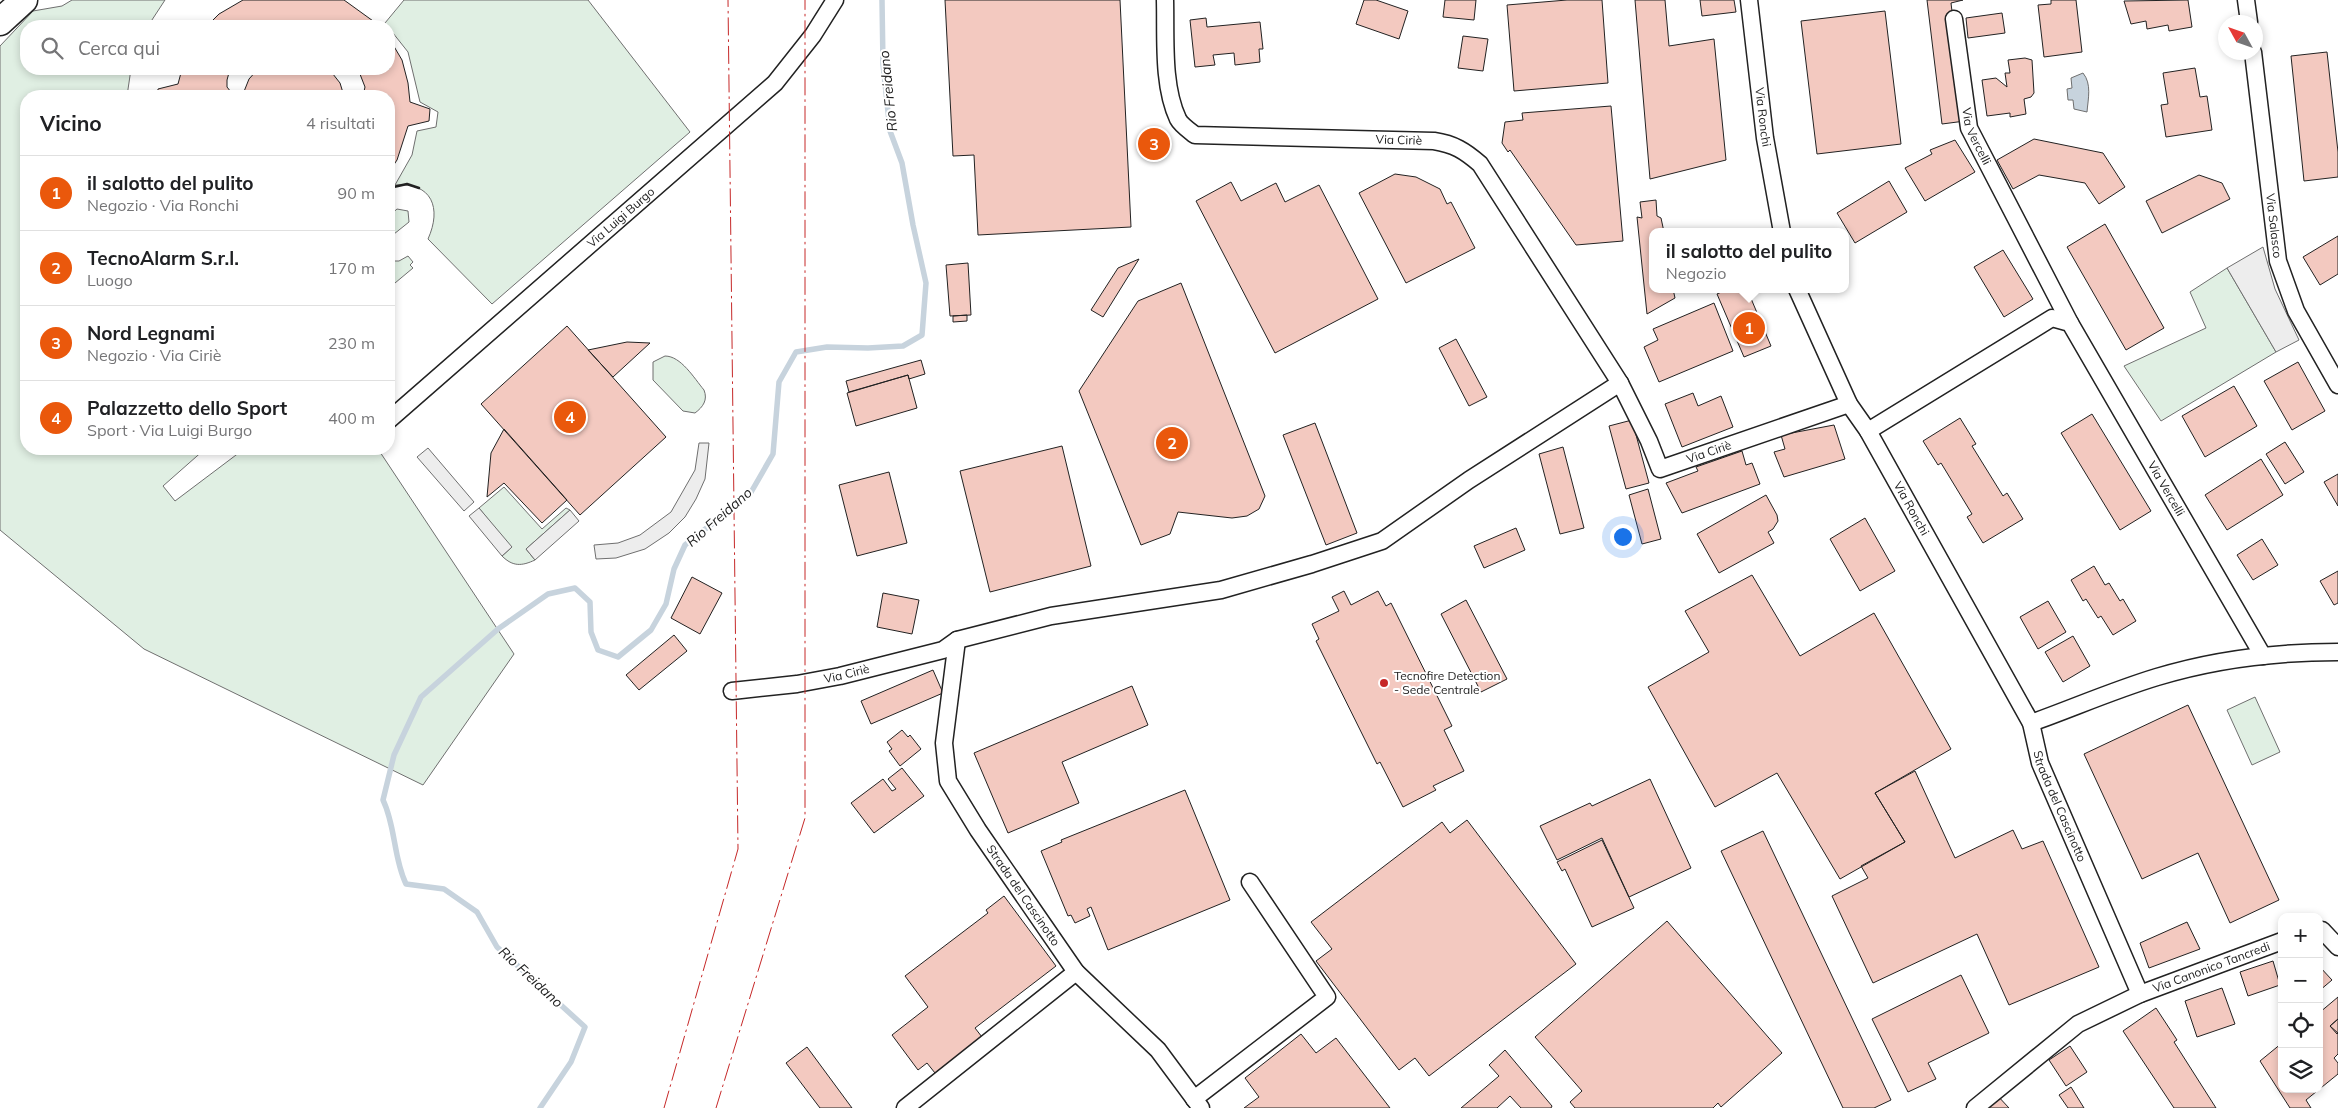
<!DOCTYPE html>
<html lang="it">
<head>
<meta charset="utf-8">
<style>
  :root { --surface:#fff; --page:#f2f2f2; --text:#202124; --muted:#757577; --line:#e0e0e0; --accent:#ea580c }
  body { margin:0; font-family:Mulish,sans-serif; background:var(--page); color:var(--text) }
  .controls { position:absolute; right:15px; bottom:15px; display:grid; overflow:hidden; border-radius:10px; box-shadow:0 2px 8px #0003 }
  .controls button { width:45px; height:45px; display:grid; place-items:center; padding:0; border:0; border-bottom:1px solid var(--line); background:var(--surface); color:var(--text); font:25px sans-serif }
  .compass { position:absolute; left:2218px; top:15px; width:45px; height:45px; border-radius:50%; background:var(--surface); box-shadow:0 2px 8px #0003; rotate:310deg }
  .you { position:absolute; left:1622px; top:536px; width:18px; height:18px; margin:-12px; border:4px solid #fff; border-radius:50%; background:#1a73e8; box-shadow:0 0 0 8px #1a73e833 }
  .badge { display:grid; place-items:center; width:32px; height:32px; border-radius:50%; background:var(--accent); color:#fff; font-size:16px; font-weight:700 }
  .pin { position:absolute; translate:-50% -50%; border:2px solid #fff; box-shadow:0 1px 5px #0006 }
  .popup { position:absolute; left:1649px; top:228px; width:200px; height:65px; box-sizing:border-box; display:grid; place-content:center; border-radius:10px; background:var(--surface); filter:drop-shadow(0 1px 4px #0005); font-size:16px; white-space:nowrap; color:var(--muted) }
  .popup b { font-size:19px; color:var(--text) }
  .popup::after { content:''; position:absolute; left:50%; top:100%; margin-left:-10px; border:10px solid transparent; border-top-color:var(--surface) }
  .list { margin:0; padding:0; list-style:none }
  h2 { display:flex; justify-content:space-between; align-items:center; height:65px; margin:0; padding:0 20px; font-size:21px }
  h2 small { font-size:16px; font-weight:400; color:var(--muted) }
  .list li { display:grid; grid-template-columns:32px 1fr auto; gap:15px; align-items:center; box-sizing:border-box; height:75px; padding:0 20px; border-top:1px solid var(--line) }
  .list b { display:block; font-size:19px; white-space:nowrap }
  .list p { margin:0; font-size:16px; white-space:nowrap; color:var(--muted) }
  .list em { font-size:16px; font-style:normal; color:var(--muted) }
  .icon { flex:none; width:28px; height:28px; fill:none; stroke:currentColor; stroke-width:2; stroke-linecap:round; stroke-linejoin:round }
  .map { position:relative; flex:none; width:2338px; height:1108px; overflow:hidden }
  .search { position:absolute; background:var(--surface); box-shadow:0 2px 8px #0003; left:20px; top:20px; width:375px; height:55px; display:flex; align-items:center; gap:12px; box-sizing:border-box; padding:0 18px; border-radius:20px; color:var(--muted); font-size:19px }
  .panel { position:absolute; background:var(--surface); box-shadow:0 2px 8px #0003; left:20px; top:90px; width:375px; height:365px; border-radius:20px }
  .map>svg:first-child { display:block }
</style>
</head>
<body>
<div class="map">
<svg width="2338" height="1108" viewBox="0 0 2338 1108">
  <rect width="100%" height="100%" fill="#fff"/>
  <path fill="#e0efe3" stroke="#6f6f6f" d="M72,0h93l-17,26h-122v43h105l-4,27h-101v353h179l-42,37 12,15 69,-52h134l136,205 -91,131 -279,-136 -144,-119v-484l33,-35 29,-5z
    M404,0h184l102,132 -198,172 -64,-65c14,-31 4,-57 -33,-54l17,-30 5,-24 19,-4 2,-15 -18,-10 -12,-50 -23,-29z
    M397,209l11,2 1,11 -15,12h-5v-18z
    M408,256l5,6 -3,3 3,3 -24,20v-27h10z
    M2227,268l49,84 -115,69 -37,-55 82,-38 -16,-36z
    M665,356c16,0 29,22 39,34 4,10 -1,17 -9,23l-12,-2 -30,-31v-18z
    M504,487l38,42 24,-21 4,2 -44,39 9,11c-13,6 -22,7 -33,-4l9,-8 -32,-40z
    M2255,697l25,55 -28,13 -25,-55z"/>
  <path fill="#ededed" stroke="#6f6f6f" d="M2263,247l12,42 24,51 -23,12 -49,-84z
    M699,443h10l-4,36 -9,20 -11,18 -16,16 -24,16 -29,9 -20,1 -2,-14 24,-2 22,-8 31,-23 24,-42z
    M428,448l46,54 -10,9 -47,-54z
    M479,508l33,39 -10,9 -33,-40z
    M570,510l9,11 -44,39 -9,-11z"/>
  <path fill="#c7d3dd" stroke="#6f6f6f" d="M2083,73c9,11 5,26 4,39l-13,-3 -1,-9h-5l-1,-11 5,-1 -1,-10z"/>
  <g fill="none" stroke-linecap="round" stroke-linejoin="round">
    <path stroke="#c7d3dd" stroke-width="5.5" d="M540,1108l31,-46 14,-35 -88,-80 -20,-35 -33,-23 -38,-5c-13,-27 -10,-57 -23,-84l11,-45 27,-58 77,-68 50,-35 27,-6 15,14 1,30 7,18 20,7 33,-27 15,-26 8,-35 11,-24 65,-51 23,-40 6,-72 17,-30 31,-5 41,1 35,-2 19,-11 4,-52 -13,-58 -11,-62 -12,-32 -7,-67 -1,-64"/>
  </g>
  <path fill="#f3c9c0" stroke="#222" d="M243,0h101l36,26h-173l12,-12z
    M945,0h175l11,227 -153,8 -4,-80 -21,1z
    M1364,0h12l32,11 -9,28 -43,-15z
    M1445,0h31l-2,20 -31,-3z
    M1567,0h35l6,83 -94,8 -7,-86z
    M1635,0h30l4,46 45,-7 12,121 -76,19z
    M1700,0h34l2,12 -34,4z
    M1927,0h36l-12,3 14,118 -23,3z
    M2051,0h25l6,52 -38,5 -6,-52 13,-1z
    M2188,0l4,27 -23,4 -1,-6 -21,4 -1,-8 -15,3 -7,-23z
    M1885,11l16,133 -84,10 -16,-133z
    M2002,13l3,20 -37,5 -2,-20z
    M1206,18l1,9 53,-5 3,27h-4l1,13 -25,3 -1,-12 -21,2 2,10 -20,2 -5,-47z
    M1463,36l25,3 -5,32 -25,-3z
    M389,38l13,22 6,23 2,19 20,7 -1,12 -21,5 -11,34 -8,12v-76h-26l2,-9 -7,-18h31z
    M2327,52l11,100v25l-34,4 -13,-125z
    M2025,58l7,2 2,33 -3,4 -7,2 2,15 -16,3v-4l-23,3 -5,-36 14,-2 11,9 -2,-14h5l-2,-13z
    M2195,68l5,29 7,-1 5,34 -46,7 -5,-32 7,-1 -5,-31z
    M182,69h48l-3,11v7l4,5 12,2 6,-15 9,-10h71l11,14 4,13h-187l1,-7 20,-5z
    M1611,106l12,135 -47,4 -66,-95 -2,2 -6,-9 3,-21 18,-2 -1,-7z
    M2034,139l69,14 22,34 -26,17 -14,-21 -46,-8 -26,14 -16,-29z
    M1955,140l20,32 -50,29 -20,-33 27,-14 -2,-4z
    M1395,174l21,3 24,12 7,15 4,-2 24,46 -69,35 -47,-90z
    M2199,175l23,8 8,16 -68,34 -16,-32z
    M1889,181l18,31 -52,31 -18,-30z
    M1231,182l10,19 35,-18 9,19 34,-17 59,114 -103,54 -79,-152z
    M1656,200l1,16 4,2 3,14h-11v57h20l2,9 -28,16 -10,-97 5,1 -2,-16z
    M2105,224l59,104 -38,22 -59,-103z
    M2338,236v38l-18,11 -17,-28z
    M2003,250l30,49 -29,18 -30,-50z
    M1139,259l-36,58 -12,-7 27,-42z
    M968,263l3,52 -21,1 -4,-51z
    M1181,283l84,213 -6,13 -12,7 -15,2 -54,-6 -8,22 -29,11 -62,-154 59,-90z
    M1728,289h19l24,57 -27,11 -27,-63z
    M1714,303l19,48 -74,31 -15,-35 14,-7 -5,-11z
    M967,315v6l-14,1v-6z
    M567,326l99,111 -86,78 -99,-111z
    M1456,339l31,58 -18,9 -30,-58z
    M627,342l23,1 -37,34 -25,-27z
    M921,360l4,14 -16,5 -1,-4 -59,17 -3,-11z
    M2298,362l27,49 -33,19 -28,-49z
    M908,375l9,33 -61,18 -9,-33z
    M2234,386l23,40 -52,31 -23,-41z
    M1693,393l5,13 23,-10 12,31 -51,20 -17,-43z
    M2092,414l59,97 -31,19 -59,-97z
    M1960,418l16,26 -4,2 31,50 4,-3 16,26 -40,24 -16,-26 5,-3 -31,-51 -3,2 -15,-24z
    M1632,420l17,63 -23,6 -17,-63z
    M1315,423l42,110 -31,12 -43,-110z
    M1834,425l11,34 -61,18 -10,-25 11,-3 -4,-14z
    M504,429l63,71 -25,23 -38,-40 -17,14 4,-44z
    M2285,442l19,30 -19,12 -19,-30z
    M1062,446l29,120 -101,26 -30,-121z
    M1563,447l21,81 -24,6 -21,-80z
    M1742,451l4,14 6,-2 8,21 -78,29 -16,-30 32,-12 -2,-4z
    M2261,459l22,36 -56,35 -22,-35z
    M889,472l18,71 -50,13 -18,-71z
    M2338,474v32l-14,-24z
    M1648,489l13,50 -19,5 -13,-49z
    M1766,495l11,20 1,6 -5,8 -5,3 6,11 -55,30 -22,-39z
    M1865,518l30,53 -35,20 -30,-52z
    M1516,528l9,22 -41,18 -10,-22z
    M2262,539l16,26 -25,15 -16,-25z
    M2094,566l11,19 4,-2 11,18 3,-2 13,22 -23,14 -12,-19 -3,2 -12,-19 -3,2 -12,-21z
    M2338,571v32l-4,2 -14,-24z
    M1752,575l48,81 74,-43 77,136 -76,44 30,49 -65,37 -63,-106 -62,34 -67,-120 61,-35 -24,-41z
    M692,577l30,16 -22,41 -29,-16z
    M1344,591l7,14 27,-14 8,15 5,-3 61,123 -8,4 20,41 -31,15 3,4 -33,17 -23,-45 -3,2 -61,-123 3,-2 -7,-15 27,-13 -7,-14z
    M883,593l36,7 -7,34 -35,-7z
    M1466,600l41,79 -26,13 -40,-78z
    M2048,601l18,31 -28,17 -18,-32z
    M674,635l13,16 -48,39 -13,-15z
    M2073,636l17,30 -27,16 -18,-30z
    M933,670l10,23 -72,31 -10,-23z
    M1132,686l16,39 -86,37 17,41 -71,30 -34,-80z
    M2188,705l91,195 -49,23 -32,-70 -56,26 -58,-125z
    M902,730l6,7 2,-2 11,14 -21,17 -11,-15 3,-2 -5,-7z
    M902,768l22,28 -50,37 -23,-30 32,-24 9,12 4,-2 -8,-10z
    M1915,771l40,87 58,-28 9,19 21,-8 56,126 -90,38 -32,-71 -104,49 -41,-87 36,-18 -7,-12 44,-24 -30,-49z
    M1650,779l41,89 -62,29 -27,-59 -45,22 -17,-34 50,-23 2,3z
    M1185,790l45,110 -122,50 -17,-43 -4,2 3,7 -15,7 -4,-8 -3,1 -27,-65 21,-9 -1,-2z
    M1467,820l109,144 -147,112 -14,-18 -16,12 -83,-109 16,-12 -21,-27 131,-100 8,11z
    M1763,831l128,269 -17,8h-31l-122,-257z
    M1602,840l32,68 -42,19 -27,-58 -3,2 -5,-9z
    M1004,896l52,70 -81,62 7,9 -47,36 -8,-10 -9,7 -26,-35 36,-28 -23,-31 83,-63 -2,-3z
    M1667,921l115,132 -61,54 -3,-4 -5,5h-138l-5,-6 12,-11 -47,-54z
    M2187,922l13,27 -51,19 -9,-25z
    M2273,961l7,24 -32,11 -8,-24z
    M2319,966l13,14 -13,11z
    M1961,975l28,58 -61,30 8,16 -28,13 -36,-73z
    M2222,988l13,36 -38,13 -12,-36z
    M2338,997v22l-8,7 8,7v21l-4,4 4,5v11l-32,26 5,8h-21l-30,-47 22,-18v46h37v-76z
    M2156,1008l21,32 -3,2 42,66h-42l-51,-77z
    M2338,1019v14l-1,1 -7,-8z
    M1301,1034l15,19 20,-15 54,70h-146l15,-11 -14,-19z
    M2070,1046l17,26 -21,14 -17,-26z
    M807,1047l45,61h-32l-34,-45z
    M1505,1050l47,56 -1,2h-30l-11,-12 -13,12h-36l38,-32 -10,-11z
    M2071,1087l13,21h-16l-9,-13z
    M1996,1094l13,14h-29z"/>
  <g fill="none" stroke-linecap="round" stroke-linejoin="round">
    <defs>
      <g id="minor">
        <path id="s1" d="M1165,0c1,37 -3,85 13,119 3,6 12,12 17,16l239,6c20,3 31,10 46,23l140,219 29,58 11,28 189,-65"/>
        <path id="s2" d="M1749,0l16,138 17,94"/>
        <path d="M2246,0l3,22"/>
        <path id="s3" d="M1954,19l15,109 101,195"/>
        <path id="s4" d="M2253,52l25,209 18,50 42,74"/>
        <path id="s5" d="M1797,289l52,115 19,27 163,292 9,40 100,231"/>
        <path id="s6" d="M389,420l386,-337 38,-48 22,-35"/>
        <path id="s7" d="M1868,431l184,-113 18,5 193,333"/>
        <path id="s8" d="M957,640l-13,103 4,38 30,49 98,142 82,78 43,58"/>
        <path id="s9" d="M732,691l65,-7 43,-8 103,-26 14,-10 94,-24 170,-26 91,-26 70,-23 87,-61 151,-97"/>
        <path d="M2031,723c42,-15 83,-33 126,-46 59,-18 120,-25 181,-25"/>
        <path d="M2319,931l3,-1 16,17"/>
        <path d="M1194,1099l133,-102 -77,-115"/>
        <path d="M905,1108l171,-136"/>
        <path id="s10" d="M1975,1108l103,-84 62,-30 142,-53"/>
      </g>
      <path id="trunk" d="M0,22l24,-22"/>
    </defs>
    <use href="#minor" stroke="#222" stroke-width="19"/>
    <use href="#trunk" stroke="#222" stroke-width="29"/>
    <use href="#minor" stroke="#fff" stroke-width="16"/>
    <use href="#trunk" stroke="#fff" stroke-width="26"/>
    <path stroke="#222" stroke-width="2.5" d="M389,188l18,-4 12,4"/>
    <path stroke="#c62828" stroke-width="1" stroke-dasharray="18 4 2.5 4" stroke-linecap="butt" d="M664,1108l74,-259 -10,-849
      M716,1108l89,-290v-818"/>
  </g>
  <circle fill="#c62828" stroke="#fff" stroke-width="2" cx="1384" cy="683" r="5"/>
  <g text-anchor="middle" stroke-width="4" stroke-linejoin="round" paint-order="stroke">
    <g font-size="12" fill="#222" stroke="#fff">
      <text dy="4" stroke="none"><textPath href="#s2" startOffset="118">Via Ronchi</textPath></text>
      <text dy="4" stroke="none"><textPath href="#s3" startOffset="120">Via Vercelli</textPath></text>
      <text dy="4" stroke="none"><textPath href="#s1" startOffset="348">Via Ciriè</textPath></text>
      <text dy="4" stroke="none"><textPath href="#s6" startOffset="308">Via Luigi Burgo</textPath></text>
      <text dy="4" stroke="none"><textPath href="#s4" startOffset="175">Via Salasco</textPath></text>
      <text dy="4" stroke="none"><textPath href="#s1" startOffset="842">Via Ciriè</textPath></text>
      <text dy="4" stroke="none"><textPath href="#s7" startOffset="426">Via Vercelli</textPath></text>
      <text dy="4" stroke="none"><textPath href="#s5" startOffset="248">Via Ronchi</textPath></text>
      <text dy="4" stroke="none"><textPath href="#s9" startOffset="116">Via Ciriè</textPath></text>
      <text dy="4" stroke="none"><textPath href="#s5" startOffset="582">Strada del Cascinotto</textPath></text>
      <text dy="4" stroke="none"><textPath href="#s8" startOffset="279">Strada del Cascinotto</textPath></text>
      <text dy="4" stroke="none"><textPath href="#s10" startOffset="278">Via Canonico Tancredi</textPath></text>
    </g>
    <g font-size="12" fill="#222" stroke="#fff" text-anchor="start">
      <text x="1394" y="680">Tecnofire Detection<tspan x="1394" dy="14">- Sede Centrale</tspan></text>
    </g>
    <g font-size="14" font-style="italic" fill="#222" stroke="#fff">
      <text transform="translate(888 91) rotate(-96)" y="5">Rio Freidano</text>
      <text transform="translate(719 517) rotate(-41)" y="5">Rio Freidano</text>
      <text transform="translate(531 977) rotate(43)" y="5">Rio Freidano</text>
    </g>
  </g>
</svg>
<div class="controls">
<button>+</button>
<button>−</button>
<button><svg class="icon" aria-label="locate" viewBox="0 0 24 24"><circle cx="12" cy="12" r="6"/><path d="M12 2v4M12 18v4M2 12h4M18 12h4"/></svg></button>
<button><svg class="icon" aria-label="layers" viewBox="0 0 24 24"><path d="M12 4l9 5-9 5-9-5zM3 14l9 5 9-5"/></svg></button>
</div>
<svg class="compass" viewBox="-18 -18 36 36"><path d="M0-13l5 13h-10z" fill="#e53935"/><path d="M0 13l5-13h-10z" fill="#757577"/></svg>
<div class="you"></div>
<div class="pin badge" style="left:1749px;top:328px">1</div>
<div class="popup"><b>il salotto del pulito</b>Negozio</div>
<div class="pin badge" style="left:1172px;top:443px">2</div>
<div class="pin badge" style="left:1154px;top:144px">3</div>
<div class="pin badge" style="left:570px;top:417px">4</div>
<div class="search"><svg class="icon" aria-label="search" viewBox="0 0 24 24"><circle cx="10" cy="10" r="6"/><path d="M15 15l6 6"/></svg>Cerca qui</div>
<section class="panel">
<h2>Vicino<small>4 risultati</small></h2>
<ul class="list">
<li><span class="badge">1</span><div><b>il salotto del pulito</b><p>Negozio · Via Ronchi</p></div><em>90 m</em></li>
<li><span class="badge">2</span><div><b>TecnoAlarm S.r.l.</b><p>Luogo</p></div><em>170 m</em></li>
<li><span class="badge">3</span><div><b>Nord Legnami</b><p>Negozio · Via Ciriè</p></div><em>230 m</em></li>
<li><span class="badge">4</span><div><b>Palazzetto dello Sport</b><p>Sport · Via Luigi Burgo</p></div><em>400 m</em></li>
</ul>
</section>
</div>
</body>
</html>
